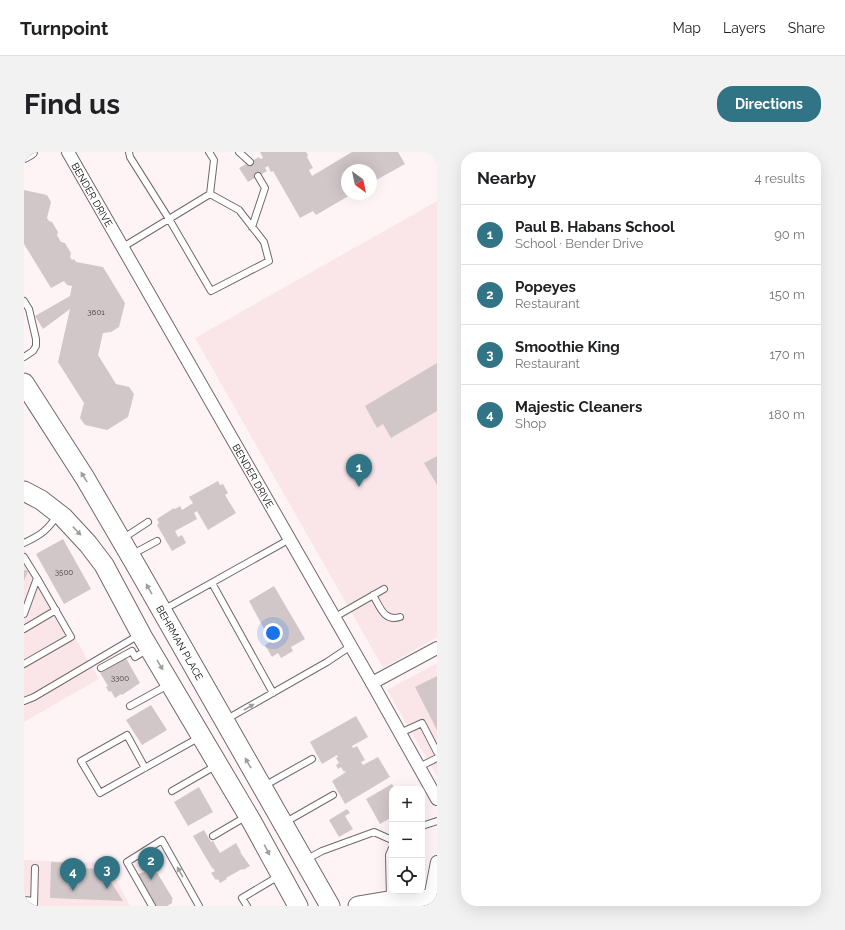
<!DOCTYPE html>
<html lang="en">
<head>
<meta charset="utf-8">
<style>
  :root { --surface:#fff; --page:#f2f2f2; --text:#202124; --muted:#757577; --line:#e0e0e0; --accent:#317485 }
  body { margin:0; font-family:Raleway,sans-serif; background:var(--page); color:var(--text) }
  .controls { position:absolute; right:12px; bottom:12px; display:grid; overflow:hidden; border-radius:8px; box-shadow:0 4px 16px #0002 }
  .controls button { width:36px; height:36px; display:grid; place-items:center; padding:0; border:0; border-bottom:1px solid var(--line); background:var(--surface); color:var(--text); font:20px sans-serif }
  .compass { position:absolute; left:317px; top:12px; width:36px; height:36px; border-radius:50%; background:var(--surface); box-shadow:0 4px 16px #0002; rotate:147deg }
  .you { position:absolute; left:249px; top:481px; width:14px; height:14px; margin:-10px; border:3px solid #fff; border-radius:50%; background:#1a73e8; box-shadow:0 0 0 6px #1a73e833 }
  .badge { display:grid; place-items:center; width:26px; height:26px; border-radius:50%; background:var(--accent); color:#fff; font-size:13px; font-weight:700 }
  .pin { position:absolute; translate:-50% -33px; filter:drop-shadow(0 1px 2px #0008) }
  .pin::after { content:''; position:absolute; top:21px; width:14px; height:12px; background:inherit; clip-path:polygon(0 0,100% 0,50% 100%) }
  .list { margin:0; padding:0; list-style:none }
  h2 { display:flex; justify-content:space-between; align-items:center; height:52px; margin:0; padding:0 16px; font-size:17px }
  h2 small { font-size:13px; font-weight:400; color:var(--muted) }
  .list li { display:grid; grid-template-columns:26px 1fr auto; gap:12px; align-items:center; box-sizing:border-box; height:60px; padding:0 16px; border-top:1px solid var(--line) }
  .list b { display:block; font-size:15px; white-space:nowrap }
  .list p { margin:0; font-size:13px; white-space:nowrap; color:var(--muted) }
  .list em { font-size:13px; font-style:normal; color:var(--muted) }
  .icon { flex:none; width:22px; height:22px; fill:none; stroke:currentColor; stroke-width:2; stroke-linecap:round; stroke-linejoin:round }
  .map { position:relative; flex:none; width:413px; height:754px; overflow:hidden; border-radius:16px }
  header { display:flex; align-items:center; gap:24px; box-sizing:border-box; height:56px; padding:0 20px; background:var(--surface); border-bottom:1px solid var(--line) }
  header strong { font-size:19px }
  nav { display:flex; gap:22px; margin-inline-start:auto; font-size:14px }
  .intro { display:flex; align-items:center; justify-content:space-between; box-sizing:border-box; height:96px; padding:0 24px }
  h1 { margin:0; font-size:28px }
  .button { padding:10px 18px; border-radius:16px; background:var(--accent); color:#fff; font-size:14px; font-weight:700 }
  main { display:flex; gap:24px; padding:0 24px }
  aside { flex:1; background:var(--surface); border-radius:16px; box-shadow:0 4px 16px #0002 }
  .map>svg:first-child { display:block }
</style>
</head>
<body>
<header>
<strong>Turnpoint</strong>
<nav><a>Map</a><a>Layers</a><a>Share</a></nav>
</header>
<div class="intro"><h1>Find us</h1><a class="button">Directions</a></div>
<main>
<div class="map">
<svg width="413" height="754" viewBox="0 0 413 754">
  <rect width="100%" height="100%" fill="#fef4f5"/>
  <path fill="#fae6e9" d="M413,49v436l-54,31 -188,-330z
    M0,397l75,130 -75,43z
    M413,511v113l-50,-86z
    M0,708l83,3 23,43h-106z"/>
  <path fill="#d1c7c8" d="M236,0h46l2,3 -1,2 6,11 -4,2 3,6 40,-24h46l7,12 -34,19v-13h-24v24h5l-36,21 -3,-4 -13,7 -27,-47 -2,1 -3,-6 -3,2 2,3 -19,11 -9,-14 20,-11 1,2 3,-1z
    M0,38l23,5 4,7 -4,16 2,3 3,1 6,10 -1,3 4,7 4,1 6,10 -1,4 2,3 2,-1 2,3 27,5 22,36 -6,24 -8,5 -8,1 -5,22 18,29 13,3 5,7 -6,23 -21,13 -22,-5 -5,-7 4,-15 -26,-41 12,-53 -27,20 -8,-13 35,-20 2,-10 -5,-1 -3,-4 -13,7 -27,-44z
    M413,211v48l-46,27 -8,-14 -6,4 -12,-22z
    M413,304v29l-13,-22z
    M194,329l2,4 3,-1 5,9 -3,2 11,18 -28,17 -11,-19 -3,2 3,6 -22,12 3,6 4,-2 4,8 -14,8 -15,-26 2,-2 -2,-4 17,-11 1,1 5,-3 2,4 5,-3 6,-4 -4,-6z
    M39,387l28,50 -27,15 -28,-50z
    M0,418l4,1 -4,10z
    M250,434l31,53 -14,8 2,4 -12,7 -3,-5 -6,4 -7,-12 8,-5 -4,-7 -2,1 -18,-33z
    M102,506l14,25 -18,12 -1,-1 -6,4 -4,-7 -2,1 -3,-5 2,-1 -8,-13z
    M413,524v54l-22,-43z
    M127,553l16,25 -25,15 -16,-25z
    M332,564l12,21 -16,9 1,2 4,-2 8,14 -4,2 2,3 15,-8 12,20 -45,27 -13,-23 14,-9 -1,-1 -1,1 -3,-5 -3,2 -2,-4 3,-2 -3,-5 2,-1 -1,-2 -15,9 -12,-22z
    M368,632l3,5h-3v28l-12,7 -14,-25z
    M175,635l14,25 -25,14 -14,-24z
    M323,657l3,4 -5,3 8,13 -14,8 -10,-17z
    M180,678l7,12 2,-1 7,12 16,-10 5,9h-1l10,14 -7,4 -1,-1 -16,9 1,1 -7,4 -2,-4 -2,1 -5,-7 4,-2 -2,-3h-1l-19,-32z
    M27,710l28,1v5l24,1 20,32 -73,-3z
    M125,710l3,4 -2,2 3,-2 20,33 -1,1v3l-5,3h-12l-5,-8 2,-1 -2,-2 -1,1 -11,-22 9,-3 -4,-6z"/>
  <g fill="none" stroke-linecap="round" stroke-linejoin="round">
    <defs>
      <path id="service" d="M105,0l1,5 39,62 42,72 58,-30 -5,-19 -25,-32 -29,-16
        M185,0l5,8 -4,34
        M215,0l11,10
        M228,75l13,-39 -7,-12
        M99,95l87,-53
        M0,149l5,8 7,30v7l-3,5 -9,6
        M98,387l26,-17
        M0,391c17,-8 24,-13 34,-29
        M107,403l26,-14
        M0,405l13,21 -13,36
        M188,431l61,110
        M349,443c7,12 11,27 27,22
        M139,458l127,-71
        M311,465l49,-28
        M0,477l32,-19
        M0,512l47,-27 -34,-59
        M77,516l31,-17 3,6 13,-8
        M0,549l10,-4 105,-62
        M106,554l38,-21
        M203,567l100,-57 24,-16
        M376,581l22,-10 15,29
        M395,615l18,-9
        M121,616l-18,-33 -46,26 19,32 100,-56
        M240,634l48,-27
        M148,639l45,-26
        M260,671l49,-28
        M398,674l15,-5
        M189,684l34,-20
        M283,707l15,-8 52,-19 18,8
        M366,746l-1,-43 3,-7
        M0,748l10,1
        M10,754l1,-38
        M128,754l-25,-44 35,-22 37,66
        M223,754l-5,-8 37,-22"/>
      <g id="minor">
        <path id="s1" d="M44,0l304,531 65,116"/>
        <path d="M0,4l7,-4"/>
        <path d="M348,531l65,-35"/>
        <path d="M406,746l7,-36"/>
      </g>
      <g id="primary">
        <path id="s2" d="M0,231l61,95 53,91 192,337"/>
        <path d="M0,339l17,9 22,17 25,27 16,21 38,71 110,186 46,84"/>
        <path d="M334,754l36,-6 43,-1"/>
      </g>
    </defs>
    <use href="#service" stroke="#72696a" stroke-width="8"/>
    <use href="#minor" stroke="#72696a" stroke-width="14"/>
    <use href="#primary" stroke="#72696a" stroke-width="21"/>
    <use href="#service" stroke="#fff" stroke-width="6"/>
    <use href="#minor" stroke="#fff" stroke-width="12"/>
    <use href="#primary" stroke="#fff" stroke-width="19"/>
  </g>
  <defs><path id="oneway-solid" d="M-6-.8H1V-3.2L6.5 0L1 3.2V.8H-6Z"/></defs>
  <g fill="#9f9d9d">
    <use href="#oneway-solid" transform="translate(60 325) rotate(-122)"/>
    <use href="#oneway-solid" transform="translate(53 379) rotate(47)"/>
    <use href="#oneway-solid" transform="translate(125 437) rotate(-120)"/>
    <use href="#oneway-solid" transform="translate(136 513) rotate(59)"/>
    <use href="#oneway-solid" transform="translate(225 555) rotate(-30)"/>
    <use href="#oneway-solid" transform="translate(224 611) rotate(-120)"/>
    <use href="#oneway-solid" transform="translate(243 698) rotate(62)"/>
    <use href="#oneway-solid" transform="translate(156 720) rotate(-119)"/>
  </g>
  <g text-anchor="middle" stroke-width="3.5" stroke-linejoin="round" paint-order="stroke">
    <g font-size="8" fill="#3f3a3a">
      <text x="72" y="163">3601</text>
      <text x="40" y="423">3500</text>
      <text x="96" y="529">3300</text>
    </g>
    <g font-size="10" fill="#0e0b0b" stroke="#fef4f5">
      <text dy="4" stroke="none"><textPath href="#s1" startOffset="49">BENDER DRIVE</textPath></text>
      <text dy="4" stroke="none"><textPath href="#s1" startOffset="373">BENDER DRIVE</textPath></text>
      <text dy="4" stroke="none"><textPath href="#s2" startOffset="303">BEHRMAN PLACE</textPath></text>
    </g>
  </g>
</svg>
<div class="controls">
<button>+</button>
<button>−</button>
<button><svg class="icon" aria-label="locate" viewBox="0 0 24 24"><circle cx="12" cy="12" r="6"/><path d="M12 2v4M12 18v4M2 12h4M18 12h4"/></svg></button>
</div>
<svg class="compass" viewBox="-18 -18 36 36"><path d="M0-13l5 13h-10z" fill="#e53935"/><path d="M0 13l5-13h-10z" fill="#757577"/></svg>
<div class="you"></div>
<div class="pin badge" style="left:335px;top:335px">1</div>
<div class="pin badge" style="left:127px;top:728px">2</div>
<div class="pin badge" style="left:83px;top:737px">3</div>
<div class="pin badge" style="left:49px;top:739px">4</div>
</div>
<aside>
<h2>Nearby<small>4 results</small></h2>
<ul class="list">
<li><span class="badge">1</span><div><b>Paul B. Habans School</b><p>School · Bender Drive</p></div><em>90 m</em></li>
<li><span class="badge">2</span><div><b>Popeyes</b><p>Restaurant</p></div><em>150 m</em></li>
<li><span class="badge">3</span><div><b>Smoothie King</b><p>Restaurant</p></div><em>170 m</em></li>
<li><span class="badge">4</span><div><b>Majestic Cleaners</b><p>Shop</p></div><em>180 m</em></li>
</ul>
</aside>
</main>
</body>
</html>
